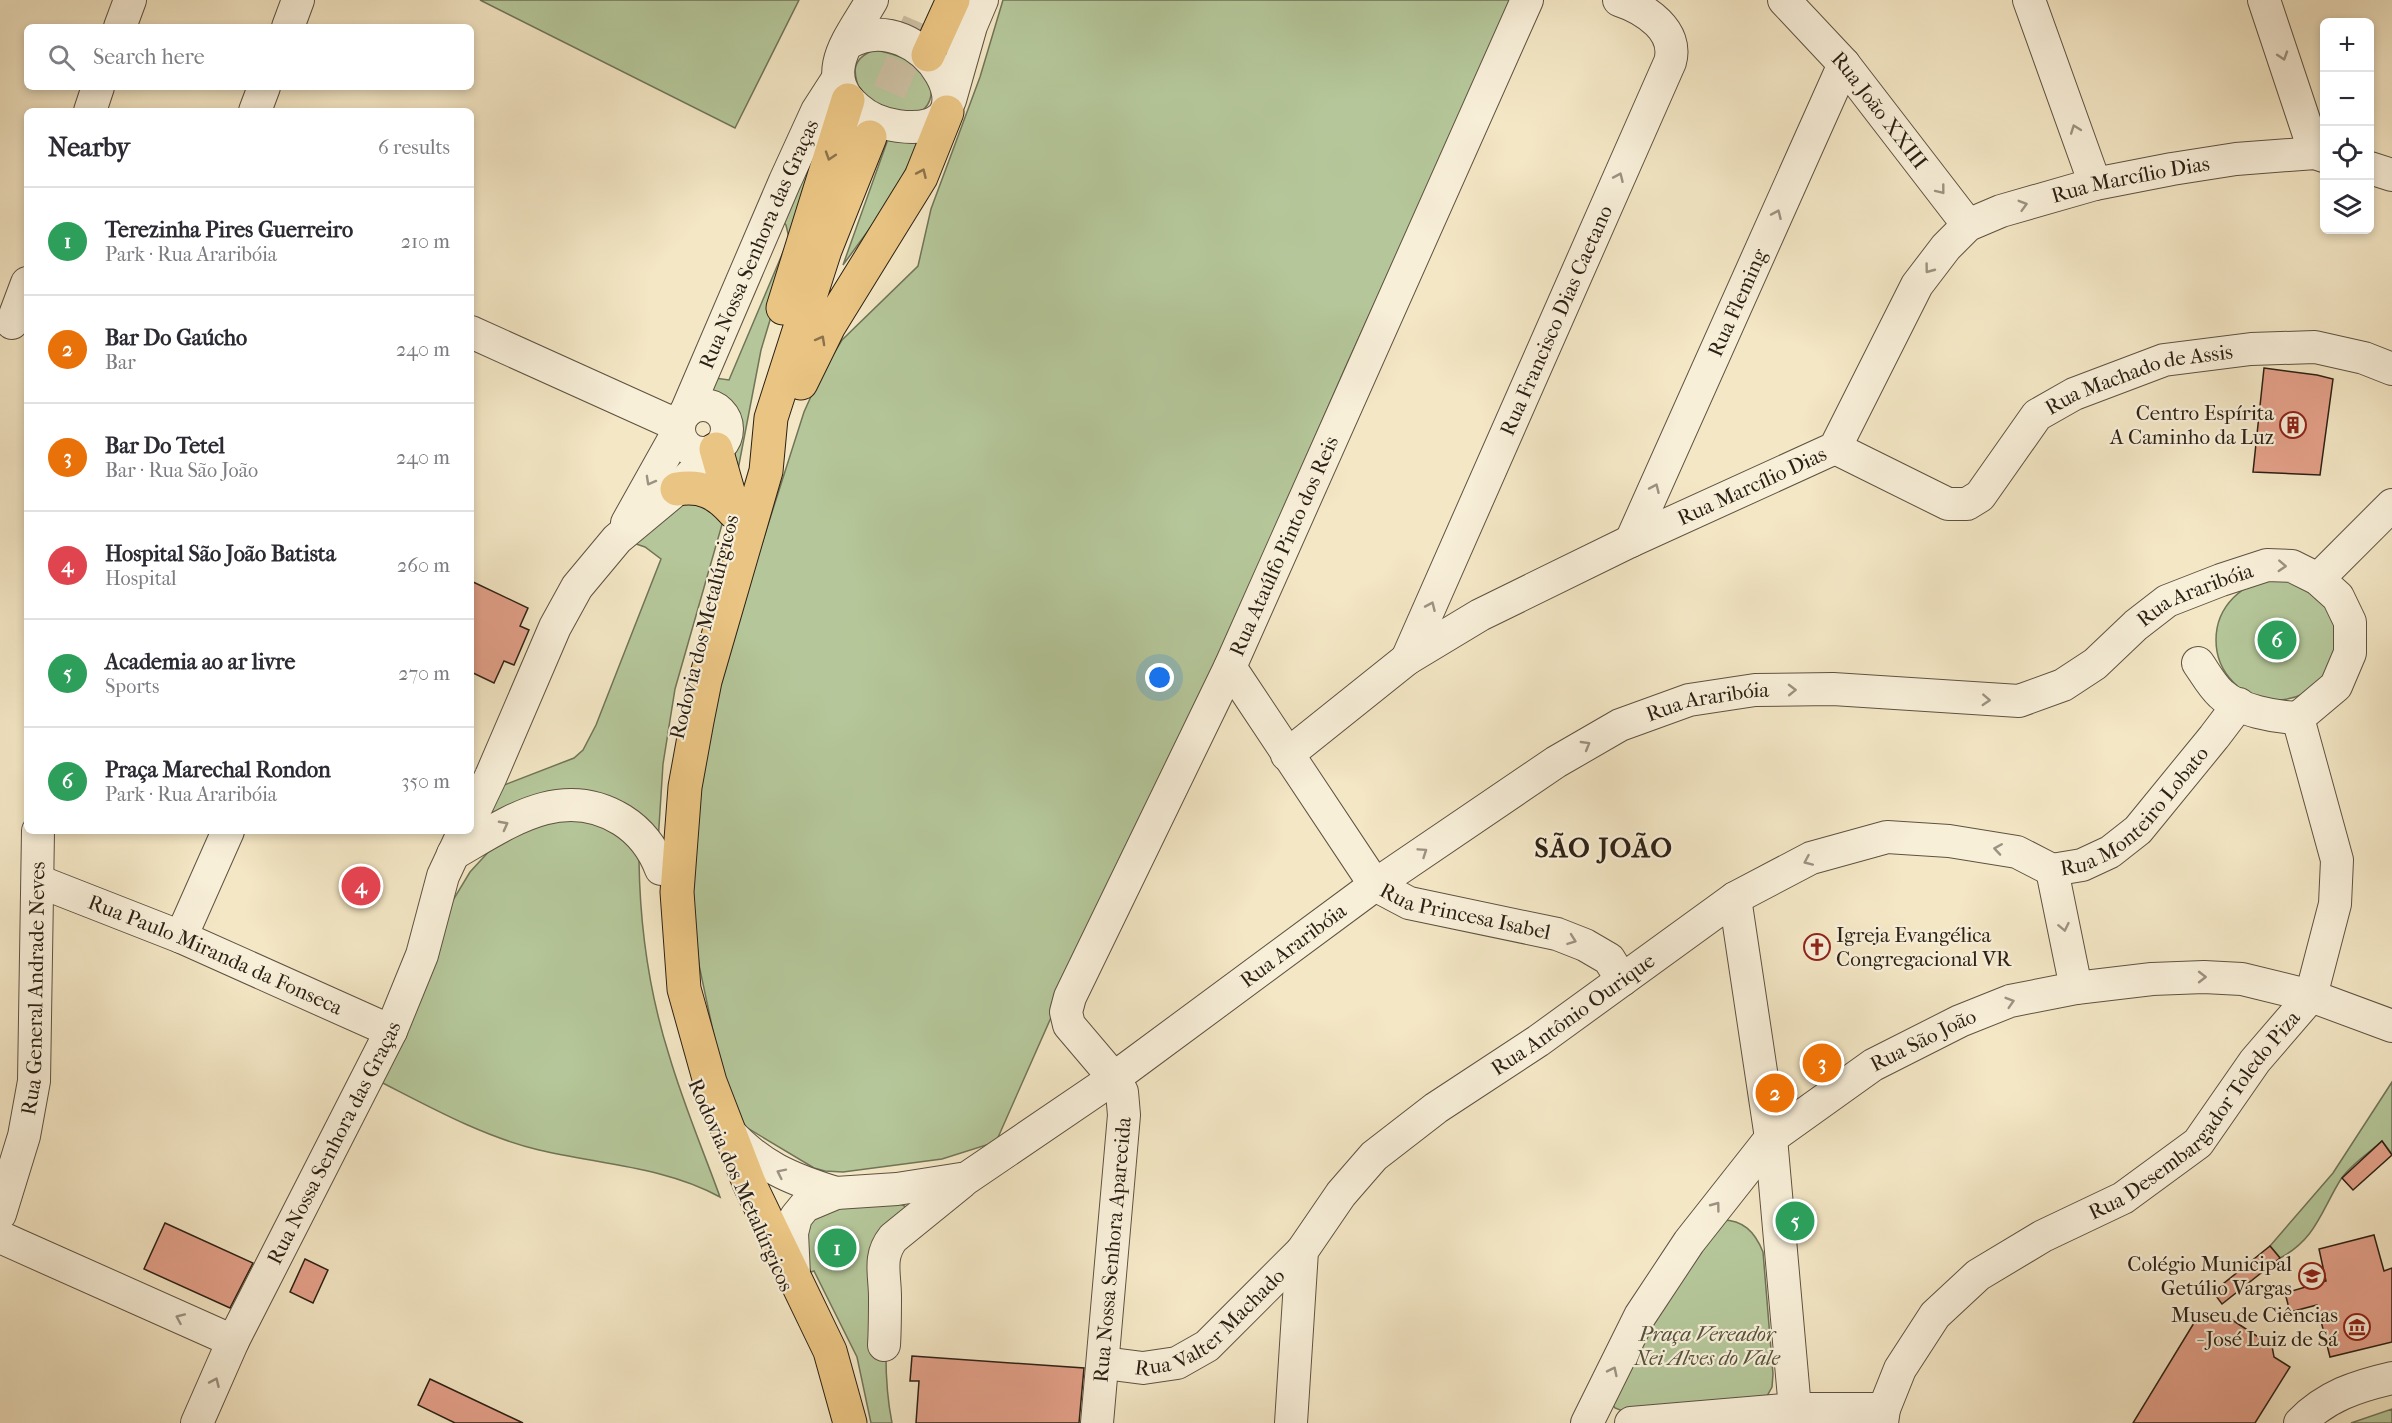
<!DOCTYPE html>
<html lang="en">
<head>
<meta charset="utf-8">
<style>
  :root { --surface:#fff; --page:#f7f7f7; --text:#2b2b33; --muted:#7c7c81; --line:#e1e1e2; --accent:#b45309 }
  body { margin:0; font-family:"IM FELL French Canon",serif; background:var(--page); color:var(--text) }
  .controls { position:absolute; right:18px; top:18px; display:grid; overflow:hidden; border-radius:9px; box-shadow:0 3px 9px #0003 }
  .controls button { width:54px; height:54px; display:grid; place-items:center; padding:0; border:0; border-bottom:2px solid var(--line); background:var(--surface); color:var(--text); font:30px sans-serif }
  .you { position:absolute; left:1160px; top:678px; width:21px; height:21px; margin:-15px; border:4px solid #fff; border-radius:50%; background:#1a73e8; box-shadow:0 0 0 9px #1a73e833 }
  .badge { display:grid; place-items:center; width:39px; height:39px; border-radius:50%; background:var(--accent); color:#fff; font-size:20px; font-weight:700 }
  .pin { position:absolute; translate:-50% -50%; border:3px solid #fff; box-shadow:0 2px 6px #0006 }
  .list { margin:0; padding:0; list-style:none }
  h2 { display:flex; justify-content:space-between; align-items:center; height:78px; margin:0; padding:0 24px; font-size:26px }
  h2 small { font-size:20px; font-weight:400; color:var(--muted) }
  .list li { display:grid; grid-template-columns:39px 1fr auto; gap:18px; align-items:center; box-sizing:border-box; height:108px; padding:0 24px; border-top:2px solid var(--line) }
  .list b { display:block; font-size:22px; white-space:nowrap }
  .list p { margin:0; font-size:20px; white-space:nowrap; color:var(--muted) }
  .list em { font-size:20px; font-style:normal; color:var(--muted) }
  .icon { flex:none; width:33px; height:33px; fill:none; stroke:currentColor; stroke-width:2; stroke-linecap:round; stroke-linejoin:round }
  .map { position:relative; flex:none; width:2392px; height:1423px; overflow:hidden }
  .search { position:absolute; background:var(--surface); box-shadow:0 3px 9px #0003; left:24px; top:24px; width:450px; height:66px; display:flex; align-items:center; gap:15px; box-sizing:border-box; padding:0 21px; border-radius:9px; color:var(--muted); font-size:22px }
  .panel { position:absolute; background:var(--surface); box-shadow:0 3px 9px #0003; left:24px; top:108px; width:450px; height:726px; border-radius:9px }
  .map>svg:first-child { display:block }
</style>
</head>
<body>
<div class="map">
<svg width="2392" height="1423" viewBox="0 0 2392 1423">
  <rect width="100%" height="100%" fill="#f4e7c5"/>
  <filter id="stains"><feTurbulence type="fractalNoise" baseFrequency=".00333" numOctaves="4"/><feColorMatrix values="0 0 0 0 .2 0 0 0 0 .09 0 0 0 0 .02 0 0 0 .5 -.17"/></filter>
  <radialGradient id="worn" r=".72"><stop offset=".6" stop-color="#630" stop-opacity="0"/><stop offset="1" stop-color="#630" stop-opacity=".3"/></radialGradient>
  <path fill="#b5c79a" stroke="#707458" stroke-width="1.5" d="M480,0h319l-64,128z
    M1003,0h509l-166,366 -117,268 -168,361 -65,147 -54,17 -99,13 -18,-1 -11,-3 -75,-45 -16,-45 -24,-113 -9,-96 16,-137 22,-82 76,-238 17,-38 21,-34 76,-74 13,-57 49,-132z
    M874,50c11,1 42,11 49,19 9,10 12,28 2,39 -3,4 -11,7 -16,10l-47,-21c-8,-21 -14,-37 12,-47z
    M849,116l73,20 -24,50 -22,34 -33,45 44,-123 -31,-11z
    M822,122l-39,155 -22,73 -25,130 -13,-23c7,-18 12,-31 2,-49l-19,-8 2,-23 21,3 60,-142 -3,-13 -6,-7z
    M693,495l30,26 -48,168 -12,75 -5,78 -40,-33 -143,24 24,-46 75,-29 9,-8 13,-25 65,-166 -16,-12 -9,-3 36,-36z
    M2216 640a60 60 0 1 1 120 0a60 60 0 1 1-120 0Z
    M595,819l41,30 3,12c1,66 10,131 30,194 14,48 34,95 51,142 -54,-30 -121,-33 -181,-47 -58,-14 -111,-44 -164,-71l72,-169 23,-38 22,-24 50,-27z
    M2392,1082v72l-10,-13c-13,12 -32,24 -41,38 -20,32 -25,60 -61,79l-10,-12 63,-73z
    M893,1200l19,10 -16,16c-6,65 -17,131 -4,197h-21l-14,-66 -43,-86 -6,2 -11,-43 14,-20z
    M1720,1220c23,-1 35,12 43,32l10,122 -1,13 -5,9 -137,18 -15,-6 -7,-9 1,-11z
    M2392,1409v14h-41z"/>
  <path fill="#e4a18a" stroke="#2c2115" stroke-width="1.5" d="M2264,368l53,7 16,4 -13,96 -67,-3z
    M471,581l57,27 -8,18 9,4 -15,35 -10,-4 -10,22 -23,-11z
    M2382,1141l10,14 -39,35 -11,-12z
    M165,1223l88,40 -23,45 -86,-39z
    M2374,1235l10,36 8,-3v74l-62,15 -13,-52 -27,7 -5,-19 41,-12 -7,-32z
    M2270,1246l10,12 -58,46 -9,-12z
    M305,1259l23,11 -15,33 -23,-11z
    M2220,1312l52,34 2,11 16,10 -35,56h-122l64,-105z
    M912,1356l172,12 -5,55h-163l3,-42h-9z
    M430,1379l93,44h-68l-37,-18z"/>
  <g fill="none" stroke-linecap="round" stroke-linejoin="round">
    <path stroke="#ccbfa2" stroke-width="33" stroke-dasharray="33 16" stroke-linecap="butt" d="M870,137l49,-115"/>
    <defs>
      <g id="minor">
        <path id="s1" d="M1784,0l60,64 124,161"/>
        <path d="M2029,0l66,184"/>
        <path d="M2264,0l51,153"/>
        <path d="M120,27l10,-27"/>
        <path d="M288,27l10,-27"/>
        <path d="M848,43c75,-43 155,97 50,83 -15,-2 -30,-8 -41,-18 -41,-34 -5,-72 15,-108"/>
        <path d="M950,100l21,-74 11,-26"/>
        <path d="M90,111l8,-24"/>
        <path d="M255,111l9,-24"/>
        <path d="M2370,168l22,7"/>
        <path d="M12,323l15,-40"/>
        <path d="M471,332l208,94"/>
        <circle cx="703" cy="429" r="24"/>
        <path id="s2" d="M686,412l99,-231 32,-70 20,-31"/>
        <path id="s3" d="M1835,448l113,56h19l13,-8 57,-81 37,-21 90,-34 87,-11 64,-2 49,11 28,11"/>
        <path d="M627,523l52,-93"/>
        <path id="s4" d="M1631,541l213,-477"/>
        <path d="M2318,579l74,-74"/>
        <path id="s5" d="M1407,659l263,-597c9,-31 -24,-53 -51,-62"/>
        <path id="s6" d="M1230,667l145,218 34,18 148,31 28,11 24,14 13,21"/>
        <path id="s7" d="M1287,755l120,-96 73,-44 151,-74 204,-93 82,-163 29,-38 22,-22 33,-14 94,-27 77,-15 64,-10 79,-6 9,3"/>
        <path d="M471,818l20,-42 64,-149 22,-40 40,-48 60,-50 27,-27 8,-11"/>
        <path d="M453,854c53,-30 108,-72 169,-34 19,12 31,28 39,49"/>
        <path id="s8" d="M2052,870l30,-5 28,-13 28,-22 76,-93 25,-33"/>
        <path d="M2052,870l24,118"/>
        <path id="s9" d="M38,881l143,56 210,94"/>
        <path d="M1735,898l36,240 24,271"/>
        <path d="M181,937l47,-106"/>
        <path d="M727,1130c32,36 64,49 109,63"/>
        <path id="s10" d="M0,1214l24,-78 10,-55 4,-250"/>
        <path d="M0,1237l233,104"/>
        <path id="s11" d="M794,1275l-2,-42 4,-16 9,-11 31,-13 61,-4 70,-11 147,-100 261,-193 181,-123 64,-37 69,-25 66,-10 78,-1 186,12 44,-16 32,-21 41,-39 31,-24 54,-21 46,-15 25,1 26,13 20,18 12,25v31l-14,33 -38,32c-23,-1 -59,-7 -77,-24 -9,-8 -16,-21 -23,-31"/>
        <path d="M884,1345c1,-16 1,-32 1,-48 0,-23 -7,-40 8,-59l69,-56"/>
        <path id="s12" d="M1104,1363l39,5 34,-5 30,-17 95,-95"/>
        <path id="s13" d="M197,1423l36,-82 158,-310 31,-76 21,-79 21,-45"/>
        <path id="s14" d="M1097,1423l27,-308 -2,-23 -8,-14 -45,-53 -3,-13 4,-15 160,-330 297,-667"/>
        <path id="s15" d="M1291,1423l11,-172 39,-57 33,-38 62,-48 102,-67 197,-143 76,-40 76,-21 62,4 68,11 35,18"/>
        <path id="s16" d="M1587,1423l53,-107 49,-74 82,-104 102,-73 87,-44 50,-20 66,-13 76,-9 52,-2 38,2 69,17 81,30"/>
        <path d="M1631,1423l164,-14h89"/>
        <path id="s17" d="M1882,1423l2,-14 16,-40 35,-54 43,-40 65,-39 80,-38 75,-55 57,-82 56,-65 24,-92 2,-44 -39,-142"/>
        <path d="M2300,1423c26,-27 57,-37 92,-45"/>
      </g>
      <path id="major" d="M928,55l25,-55
        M783,308l65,-208
        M801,383l28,-57 92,-149 26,-65
        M716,449l18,63
        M677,489c25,-4 40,4 57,23
        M850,1423l-20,-72 -81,-168 -39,-101 -26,-93 -7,-97 8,-105 12,-66 8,-40 61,-210 5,-53 54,-168 45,-113"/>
    </defs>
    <use href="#minor" stroke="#5e5241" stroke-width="34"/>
    <use href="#major" stroke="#2c2115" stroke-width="35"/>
    <use href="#minor" stroke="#f8efd9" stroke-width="32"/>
    <use href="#major" stroke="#eac482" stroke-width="33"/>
  </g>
  <defs><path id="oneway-chevron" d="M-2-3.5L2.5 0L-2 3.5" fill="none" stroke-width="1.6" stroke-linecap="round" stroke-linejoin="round" transform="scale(1.5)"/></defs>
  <g stroke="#9c9281">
    <use href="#oneway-chevron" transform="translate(2283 56) rotate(72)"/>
    <use href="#oneway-chevron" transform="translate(2075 129) rotate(-110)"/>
    <use href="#oneway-chevron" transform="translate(1619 177) rotate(-66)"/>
    <use href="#oneway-chevron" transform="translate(1941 190) rotate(52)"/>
    <use href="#oneway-chevron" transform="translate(2023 205) rotate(-16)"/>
    <use href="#oneway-chevron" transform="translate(1777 214) rotate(-66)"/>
    <use href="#oneway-chevron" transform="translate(1929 269) rotate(127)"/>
    <use href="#oneway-chevron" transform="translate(650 481) rotate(119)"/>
    <use href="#oneway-chevron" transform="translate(1655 488) rotate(-66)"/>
    <use href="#oneway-chevron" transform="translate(2282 566) rotate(3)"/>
    <use href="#oneway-chevron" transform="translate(1431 606) rotate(-66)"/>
    <use href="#oneway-chevron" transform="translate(1792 690) rotate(-1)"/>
    <use href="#oneway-chevron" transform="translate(1986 700) rotate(3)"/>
    <use href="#oneway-chevron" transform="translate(1586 745) rotate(-30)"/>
    <use href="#oneway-chevron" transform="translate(504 825) rotate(-28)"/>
    <use href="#oneway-chevron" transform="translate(1998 849) rotate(-171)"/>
    <use href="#oneway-chevron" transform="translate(1423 852) rotate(-34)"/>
    <use href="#oneway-chevron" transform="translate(1808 861) rotate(156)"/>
    <use href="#oneway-chevron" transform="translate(2064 927) rotate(78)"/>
    <use href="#oneway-chevron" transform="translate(1572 940) rotate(20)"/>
    <use href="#oneway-chevron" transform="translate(2202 977)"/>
    <use href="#oneway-chevron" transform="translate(2010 1002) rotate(-17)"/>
    <use href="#oneway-chevron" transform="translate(781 1173) rotate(-154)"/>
    <use href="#oneway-chevron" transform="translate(1716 1206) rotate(-53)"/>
    <use href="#oneway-chevron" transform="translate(180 1318) rotate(-156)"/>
    <use href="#oneway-chevron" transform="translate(1613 1371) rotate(-64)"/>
    <use href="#oneway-chevron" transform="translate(215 1382) rotate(-66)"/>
  </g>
  <g stroke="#8b724c">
    <use href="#oneway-chevron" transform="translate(830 156) rotate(108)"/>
    <use href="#oneway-chevron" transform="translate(922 173) rotate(-66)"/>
    <use href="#oneway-chevron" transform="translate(821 340) rotate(-61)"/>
  </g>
  <defs>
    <symbol id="building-ring" viewBox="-11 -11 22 22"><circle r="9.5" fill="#f8efd9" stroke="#8f2418" stroke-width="1.5"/><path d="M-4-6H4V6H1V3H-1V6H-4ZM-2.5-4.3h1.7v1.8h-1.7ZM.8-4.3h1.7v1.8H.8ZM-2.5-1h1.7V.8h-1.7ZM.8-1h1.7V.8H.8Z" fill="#8f2418"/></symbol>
    <symbol id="church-ring" viewBox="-11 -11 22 22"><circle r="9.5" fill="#f8efd9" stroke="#8f2418" stroke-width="1.5"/><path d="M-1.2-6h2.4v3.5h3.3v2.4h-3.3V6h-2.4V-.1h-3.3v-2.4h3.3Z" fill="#8f2418"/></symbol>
    <symbol id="school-ring" viewBox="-11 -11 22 22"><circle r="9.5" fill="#f8efd9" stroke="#8f2418" stroke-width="1.5"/><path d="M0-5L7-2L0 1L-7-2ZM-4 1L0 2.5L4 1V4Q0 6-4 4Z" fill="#8f2418"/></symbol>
    <symbol id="museum-ring" viewBox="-11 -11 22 22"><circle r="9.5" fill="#f8efd9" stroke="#8f2418" stroke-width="1.5"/><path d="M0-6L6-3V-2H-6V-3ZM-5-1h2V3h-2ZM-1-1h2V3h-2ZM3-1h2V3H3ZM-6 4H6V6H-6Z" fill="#8f2418"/></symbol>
  </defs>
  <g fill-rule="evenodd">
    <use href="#building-ring" x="2278" y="410" width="30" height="30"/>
    <use href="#church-ring" x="1802" y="932" width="30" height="30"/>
    <use href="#school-ring" x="2297" y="1261" width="30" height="30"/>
    <use href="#museum-ring" x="2342" y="1312" width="30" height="30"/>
  </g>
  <g text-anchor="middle" stroke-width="4.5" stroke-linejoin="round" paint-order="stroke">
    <g font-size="21" fill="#2c2115" stroke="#f8efd9">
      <text dy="7" stroke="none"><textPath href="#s1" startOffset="146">Rua João XXIII</textPath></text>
      <text dy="7" stroke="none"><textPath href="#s7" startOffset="1062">Rua Marcílio Dias</textPath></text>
      <text dy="7" stroke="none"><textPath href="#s2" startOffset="183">Rua Nossa Senhora das Graças</textPath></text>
      <text dy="7" stroke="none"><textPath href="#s4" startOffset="261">Rua Fleming</textPath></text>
      <text dy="7" stroke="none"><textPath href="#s5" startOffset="370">Rua Francisco Dias Caetano</textPath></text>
      <text dy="7" stroke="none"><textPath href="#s3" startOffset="369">Rua Machado de Assis</textPath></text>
      <text dy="7" stroke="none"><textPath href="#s7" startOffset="540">Rua Marcílio Dias</textPath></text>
      <text dy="7" stroke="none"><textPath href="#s14" startOffset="946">Rua Ataúlfo Pinto dos Reis</textPath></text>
      <text dy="7" stroke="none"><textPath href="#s11" startOffset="1647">Rua Araribóia</textPath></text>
      <text transform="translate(704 627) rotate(-76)" y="7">Rodovia dos Metalúrgicos</text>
      <text dy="7" stroke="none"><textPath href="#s11" startOffset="1125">Rua Araribóia</textPath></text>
      <text dy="7" stroke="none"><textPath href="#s8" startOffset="105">Rua Monteiro Lobato</textPath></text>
      <text dy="7" stroke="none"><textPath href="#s6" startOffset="357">Rua Princesa Isabel</textPath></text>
      <text dy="7" stroke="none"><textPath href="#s11" startOffset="639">Rua Araribóia</textPath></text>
      <text dy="7" stroke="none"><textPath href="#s9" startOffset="192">Rua Paulo Miranda da Fonseca</textPath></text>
      <text dy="7" stroke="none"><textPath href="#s10" startOffset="230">Rua General Andrade Neves</textPath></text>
      <text dy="7" stroke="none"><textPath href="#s15" startOffset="536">Rua Antônio Ourique</textPath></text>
      <text dy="7" stroke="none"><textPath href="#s16" startOffset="522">Rua São João</textPath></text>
      <text dy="7" stroke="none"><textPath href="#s17" startOffset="454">Rua Desembargador Toledo Piza</textPath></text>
      <text dy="7" stroke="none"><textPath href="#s13" startOffset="312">Rua Nossa Senhora das Graças</textPath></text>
      <text transform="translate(741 1185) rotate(66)" y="7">Rodovia dos Metalúrgicos</text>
      <text dy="7" stroke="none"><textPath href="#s14" startOffset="174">Rua Nossa Senhora Aparecida</textPath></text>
      <text dy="7" stroke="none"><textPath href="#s12" startOffset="122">Rua Valter Machado</textPath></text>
    </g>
    <g font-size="21" fill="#2c2115" stroke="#f8efd9" text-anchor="end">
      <text x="2274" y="420">Centro Espírita<tspan x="2274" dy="24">A Caminho da Luz</tspan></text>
      <text x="1836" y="942" text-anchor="start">Igreja Evangélica<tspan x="1836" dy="24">Congregacional VR</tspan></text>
      <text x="2292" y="1271">Colégio Municipal<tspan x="2292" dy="24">Getúlio Vargas</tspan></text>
      <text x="2338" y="1322">Museu de Ciências<tspan x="2338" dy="24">- José Luiz de Sá</tspan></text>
    </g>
    <g font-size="21" font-style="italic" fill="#55533d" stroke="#f8efd9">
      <text x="1707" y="1341">Praça Vereador<tspan x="1707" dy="24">Nei Alves do Vale</tspan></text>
    </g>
    <g font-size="27" font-weight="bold" letter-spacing="1.5" fill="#2c2115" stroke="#f8efd9">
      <text x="1604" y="857">SÃO JOÃO</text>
    </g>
  </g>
  <rect width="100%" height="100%" filter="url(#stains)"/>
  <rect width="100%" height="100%" fill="url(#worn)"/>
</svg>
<div class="controls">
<button>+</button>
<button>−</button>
<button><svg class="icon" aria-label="locate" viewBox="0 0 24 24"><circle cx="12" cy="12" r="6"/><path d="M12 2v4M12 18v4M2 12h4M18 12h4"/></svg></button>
<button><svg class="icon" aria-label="layers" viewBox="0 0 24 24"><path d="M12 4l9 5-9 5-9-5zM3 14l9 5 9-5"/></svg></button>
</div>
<div class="you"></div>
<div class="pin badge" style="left:837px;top:1248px;background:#2e9e5b">1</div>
<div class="pin badge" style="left:1775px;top:1093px;background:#e8710a">2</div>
<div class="pin badge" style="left:1822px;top:1063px;background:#e8710a">3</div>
<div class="pin badge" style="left:361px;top:886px;background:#e0444e">4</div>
<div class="pin badge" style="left:1795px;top:1221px;background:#2e9e5b">5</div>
<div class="pin badge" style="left:2277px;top:640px;background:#2e9e5b">6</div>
<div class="search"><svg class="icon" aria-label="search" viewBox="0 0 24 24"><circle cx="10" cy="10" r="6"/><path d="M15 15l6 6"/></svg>Search here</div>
<section class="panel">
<h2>Nearby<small>6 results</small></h2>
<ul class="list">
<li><span class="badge" style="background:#2e9e5b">1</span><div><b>Terezinha Pires Guerreiro</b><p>Park · Rua Araribóia</p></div><em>210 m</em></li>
<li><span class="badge" style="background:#e8710a">2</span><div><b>Bar Do Gaúcho</b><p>Bar</p></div><em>240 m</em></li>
<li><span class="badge" style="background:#e8710a">3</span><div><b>Bar Do Tetel</b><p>Bar · Rua São João</p></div><em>240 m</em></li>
<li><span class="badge" style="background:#e0444e">4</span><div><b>Hospital São João Batista</b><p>Hospital</p></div><em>260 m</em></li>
<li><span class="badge" style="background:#2e9e5b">5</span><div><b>Academia ao ar livre</b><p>Sports</p></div><em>270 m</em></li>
<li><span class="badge" style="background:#2e9e5b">6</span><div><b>Praça Marechal Rondon</b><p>Park · Rua Araribóia</p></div><em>350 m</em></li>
</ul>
</section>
</div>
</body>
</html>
